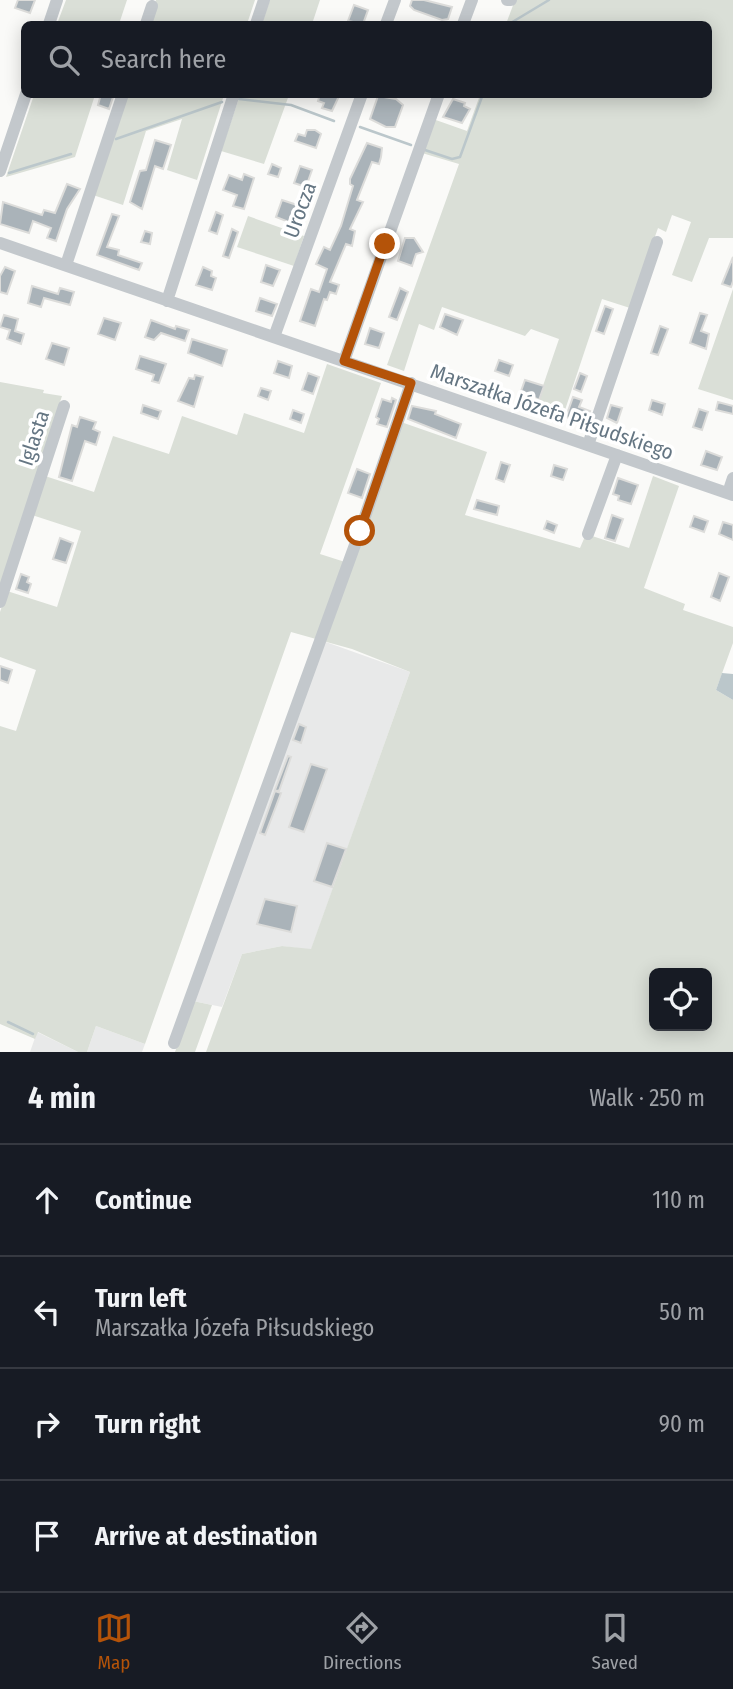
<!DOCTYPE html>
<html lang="en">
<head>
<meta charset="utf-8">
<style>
  :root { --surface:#171b24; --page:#242831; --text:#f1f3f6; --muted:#9ea1a6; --line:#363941; --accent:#b45309 }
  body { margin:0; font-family:"Fira Sans Condensed",sans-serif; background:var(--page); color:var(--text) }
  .controls { position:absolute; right:21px; bottom:21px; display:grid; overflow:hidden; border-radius:10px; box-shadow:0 4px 18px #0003 }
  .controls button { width:63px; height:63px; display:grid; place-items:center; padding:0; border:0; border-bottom:2px solid var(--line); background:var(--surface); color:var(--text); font:35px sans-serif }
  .stop { position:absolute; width:21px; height:21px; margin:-16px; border:5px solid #b45309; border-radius:50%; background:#fff }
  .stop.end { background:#b45309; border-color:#fff; box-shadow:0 2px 7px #0008 }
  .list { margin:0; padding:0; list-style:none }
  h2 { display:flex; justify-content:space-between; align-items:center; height:91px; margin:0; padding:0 28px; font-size:30px }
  h2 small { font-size:23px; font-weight:400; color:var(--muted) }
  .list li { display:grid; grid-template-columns:46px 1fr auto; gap:21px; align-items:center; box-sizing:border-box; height:112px; padding:0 28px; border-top:2px solid var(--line) }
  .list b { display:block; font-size:26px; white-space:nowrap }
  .list p { margin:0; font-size:23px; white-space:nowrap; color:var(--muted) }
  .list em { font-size:23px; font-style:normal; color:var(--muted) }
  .icon { flex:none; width:38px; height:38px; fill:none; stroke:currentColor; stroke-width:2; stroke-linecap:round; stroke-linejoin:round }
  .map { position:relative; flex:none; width:733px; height:1052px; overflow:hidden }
  .search { position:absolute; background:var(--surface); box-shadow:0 4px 18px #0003; left:21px; right:21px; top:21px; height:77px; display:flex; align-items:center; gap:18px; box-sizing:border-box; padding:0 24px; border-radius:10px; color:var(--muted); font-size:26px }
  .sheet { height:539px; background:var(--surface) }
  nav { display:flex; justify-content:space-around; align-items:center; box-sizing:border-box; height:98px; border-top:2px solid var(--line); background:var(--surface); font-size:19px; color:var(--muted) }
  nav a { display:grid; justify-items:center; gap:4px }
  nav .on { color:var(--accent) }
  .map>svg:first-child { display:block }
</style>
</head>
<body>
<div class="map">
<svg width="733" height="1052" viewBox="0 0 733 1052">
  <rect width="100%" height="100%" fill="#fafaf8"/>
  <path fill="#e8e9e9" d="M323,641l87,31 -99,278 -29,-4 -40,8 -20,53 -29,-6z
    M96,1026l49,18 -3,8h-55z
    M37,1032l41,20h-48z"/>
  <path fill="#dadfd7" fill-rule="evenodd" d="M66,0h61l-8,24h-62z
    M156,0h99l-8,24h-99z
    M270,0h50l-8,24h-50z
    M515,0h218v238h-24l-17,44 -20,-7 19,-53 -19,-7 -6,17 -8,-4 -28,80 -28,-9 -42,126 -27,-10 26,-76 -28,-10 -6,7 -83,-29 -8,23 -15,-6 -15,47 -17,-6 72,-201 -37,-11 11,-34 34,12 13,-36 228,-1v-70h-202z
    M34,95h61l-20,62 -69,20z
    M126,95h98l-27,85 -30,-10 15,-51 -36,12 -23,74 -30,-10z
    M240,95h49l-25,69 -43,-13z
    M248,216l56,20 -10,30 -57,-19z
    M733,289v111l-35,-11z
    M327,364l54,19 -61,171 25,8 -29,77 -25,-7 -146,412 -49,-18 -9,26h-9l-40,-20 -3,7 -35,-15v-298l16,5 20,-61 -36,-13v-45l7,-21 50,16 24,-76 -49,-16 13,-39 49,16 19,-56 56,18 13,-38 55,19 7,-22 60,20z
    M0,382l44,8 -1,3 19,3 -62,190z
    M401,422l86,30 -22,63 115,33 6,-14 43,14 24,-72 26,10 -35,102 41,16 -2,6 50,17v16l-17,47 17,10v352h-527l36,-98 40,-8 29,3 99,-277 -58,-23 -29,-8zM654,973h53v53h-53z
    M193,1001l19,4 -17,47h-20z"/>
  <path fill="#bbc7cb" d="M722,673l11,1v26l-17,-10z"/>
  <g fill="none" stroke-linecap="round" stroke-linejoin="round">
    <path stroke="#bbc7cb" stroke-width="2.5" d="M509,24l40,-24
      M239,99l52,6 43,16
      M360,127l51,18
      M116,139l106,-37
      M425,150l27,9 8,-2 23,-63
      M9,173l62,-19
      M8,1022l25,12"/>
  </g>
  <path fill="#aab3b9" stroke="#dcdcda" stroke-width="2" d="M18,0h17l-5,13 -15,-5z
    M412,0h12l28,7 -4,12 -6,1 -28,-10 -4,-4z
    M354,5l14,5 -5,14 -15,-3z
    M101,94h13l-5,15 -11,-4z
    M320,94h20l-8,17 -10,-3 2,-5 -6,-2z
    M378,96l18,3 7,6 -8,22h-9l-16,-8z
    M453,99l12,4 -1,3 6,3 -8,14 -19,-6z
    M307,130h8l6,4 -5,14 -21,-7 3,-7 7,2z
    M155,140l16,5 -8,24 -8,-3 -13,43 -12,-7 10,-31 6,-1z
    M367,143l15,5 -1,9 -2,7 -7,-2 -15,38 6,2 -13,27 5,2 -3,15 -6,-2 -16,38 9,3 -3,9 -6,-2 -3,8 -3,-1 -9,27 -15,-5 11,-32 8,3 8,-23 -11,-5 8,-17 6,3 11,-24 12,-40 -3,-2v-5z
    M272,164l9,4 -3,9 -10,-3z
    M300,166l12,4 -6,17 -12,-4z
    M244,174l10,4 -10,31 -11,-3 4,-11 -14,-5 6,-15 13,5z
    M67,184l13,5 -13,20 -11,32 -9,-3 4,-10 -18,-7 -4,12 -29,-9 3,-22 39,13 2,-5 11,3z
    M282,200l15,5 -6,18 -15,-6z
    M216,212l7,3 -6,19 -8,-3z
    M112,214l7,2 -12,31 12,3 -1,5 24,8 -3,7 -42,-15z
    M232,229l6,3 -9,26 -6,-2z
    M145,231l7,2 -2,11 -9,-2z
    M405,238h9l9,14 -7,2 -4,12 -14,-5z
    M733,257v24l-2,6 -9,-3z
    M266,265l14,5 -7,16 -12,-4z
    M5,267l10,4 -8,23 -7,-2v-16z
    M203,267l9,4 -1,5 5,2 -4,12 -16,-5z
    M32,286l26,8 2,-6 14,4 -4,13 -26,-7 -3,9 -13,-4z
    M400,288l8,4 -11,28 -8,-3z
    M260,298l17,6 -5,12 -16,-5z
    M605,306l8,3 -9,25 -8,-3z
    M700,313l7,2 -6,16 8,3 -3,15 -16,-6z
    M445,314l18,6 -6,15 -17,-8z
    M4,315l14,4 -3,12 9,3 -3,10 -14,-5 3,-9 -10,-3z
    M104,318l17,5 -6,17 -17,-6z
    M151,320l24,9 1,-3 13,4 -4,11 -24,-8 -7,7 -9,-3z
    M660,326l8,3 -10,26 -7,-2z
    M370,328l14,5 -5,15 -14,-4z
    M192,339l35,11 -5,16 -34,-13z
    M52,343l17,5 -5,17 -18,-6z
    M140,356l26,8 -7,19 -7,-2 2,-6 -18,-6z
    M499,360l14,5 -4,11 -14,-5z
    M278,361l14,5 -3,12 -15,-5z
    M308,373l11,4 -6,17 -11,-4z
    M580,373l7,3 -6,16 -7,-3z
    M195,375l8,2 -9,30 -16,-6 11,-23 5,1z
    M525,380l19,6 -5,14 -4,-2 -1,4 -9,-2 2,-4 -7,-2z
    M261,388l10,3 -3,9 -10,-4z
    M573,397l9,3 -3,7 11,4 -4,13 -20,-7z
    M392,398l4,2 -9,27 -10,-3 2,-5 -3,-2 6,-18 9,3z
    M652,400l13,4 -3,11 -13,-5z
    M718,402l15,4v8l-17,-4z
    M143,405l18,6 -3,8 -17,-6z
    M611,405l11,3 -5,15 -10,-5z
    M412,406l24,5 -1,3 26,10 -5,14 -48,-19z
    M699,409l9,3 -6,18 -9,-3z
    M293,410l11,4 -3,9 -11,-4z
    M80,417l16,5 -3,7 7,3 -4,13 -11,-4 -13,40 -13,-4 13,-52 5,2z
    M706,451l16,6 -5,13 -16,-5z
    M501,462l9,3 -6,17 -8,-3z
    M554,465l13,4 -4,11 -12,-4z
    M357,469l13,5 -8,24 -14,-5z
    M618,478l20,7 -7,19 -13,-4 1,-4 -6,-2z
    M477,500l22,6 -2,9 -23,-6z
    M612,515l11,4 -8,22 -10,-3z
    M694,516l14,5 -4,11 -14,-5z
    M547,521l10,4 -3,8 -10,-4z
    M723,522l10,3v15l-14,-6z
    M60,538l13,5 -7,20 -13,-4z
    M719,573l10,4 -9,24 -9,-4z
    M21,574l8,3 -2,5 4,2 -3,9 -12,-4z
    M0,666l12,4 -4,13 -8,-3z
    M299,724l7,3 -5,16 -8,-3z
    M288,756l3,1 -12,34 -4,-1z
    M311,764l16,5 -23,63 -15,-5z
    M275,791l6,2 -16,42 -5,-2z
    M327,843l19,6 -14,38 -18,-6z
    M265,899l32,7 -6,26 -34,-8z"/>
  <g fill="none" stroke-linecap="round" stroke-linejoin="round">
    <path stroke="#c3c8cc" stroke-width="12" d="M507,0h4
      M49,24l8,-24
      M146,24l6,-18
      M256,24l8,-24
      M386,24l9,-24
      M463,24l9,-24
      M0,171l26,-77
      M0,243l733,252
      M66,265l57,-171
      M167,301l67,-207
      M274,337l88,-243
      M344,361l95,-267
      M588,445l69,-203
      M728,493l5,-15
      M588,534l29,-79
      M0,602l64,-196
      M174,1043l186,-512 51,-148"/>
  </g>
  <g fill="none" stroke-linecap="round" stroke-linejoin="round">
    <path stroke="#b45309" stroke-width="9" d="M360,531l51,-148 -67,-22 41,-117"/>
  </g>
  <g text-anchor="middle" stroke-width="7" stroke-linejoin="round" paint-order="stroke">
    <g font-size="21" fill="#657683" stroke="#fff">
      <text transform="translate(300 210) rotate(-70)" y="7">Urocza</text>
      <text transform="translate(552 412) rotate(19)" y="7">Marszałka Józefa Piłsudskiego</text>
      <text transform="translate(34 438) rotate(-72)" y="7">Iglasta</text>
    </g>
  </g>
</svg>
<div class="controls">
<button><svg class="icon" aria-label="locate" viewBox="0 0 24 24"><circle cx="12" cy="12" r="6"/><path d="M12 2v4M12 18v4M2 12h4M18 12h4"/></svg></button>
</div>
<div class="stop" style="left:360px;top:531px"></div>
<div class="stop end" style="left:385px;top:244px"></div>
<div class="search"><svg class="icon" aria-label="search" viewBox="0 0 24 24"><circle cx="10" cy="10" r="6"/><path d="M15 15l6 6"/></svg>Search here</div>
</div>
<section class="sheet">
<h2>4 min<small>Walk · 250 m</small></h2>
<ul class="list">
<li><svg class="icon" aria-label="ahead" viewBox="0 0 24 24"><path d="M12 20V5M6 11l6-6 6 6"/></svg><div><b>Continue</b></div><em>110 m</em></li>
<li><svg class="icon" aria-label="left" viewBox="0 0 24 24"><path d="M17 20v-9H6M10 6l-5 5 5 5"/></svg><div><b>Turn left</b><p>Marszałka Józefa Piłsudskiego</p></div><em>50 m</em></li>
<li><svg class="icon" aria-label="right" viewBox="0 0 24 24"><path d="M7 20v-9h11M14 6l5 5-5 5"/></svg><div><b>Turn right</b></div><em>90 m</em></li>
<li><svg class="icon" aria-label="arrive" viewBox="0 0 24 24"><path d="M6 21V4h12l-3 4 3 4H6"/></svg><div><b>Arrive at destination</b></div></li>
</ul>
</section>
<nav>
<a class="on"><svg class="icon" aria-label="map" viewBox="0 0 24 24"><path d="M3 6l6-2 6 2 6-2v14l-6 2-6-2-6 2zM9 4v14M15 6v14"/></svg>Map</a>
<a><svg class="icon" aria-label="directions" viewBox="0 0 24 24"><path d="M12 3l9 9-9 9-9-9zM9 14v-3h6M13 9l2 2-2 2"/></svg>Directions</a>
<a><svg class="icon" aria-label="saved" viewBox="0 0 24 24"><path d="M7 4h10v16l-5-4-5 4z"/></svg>Saved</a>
</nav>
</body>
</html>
